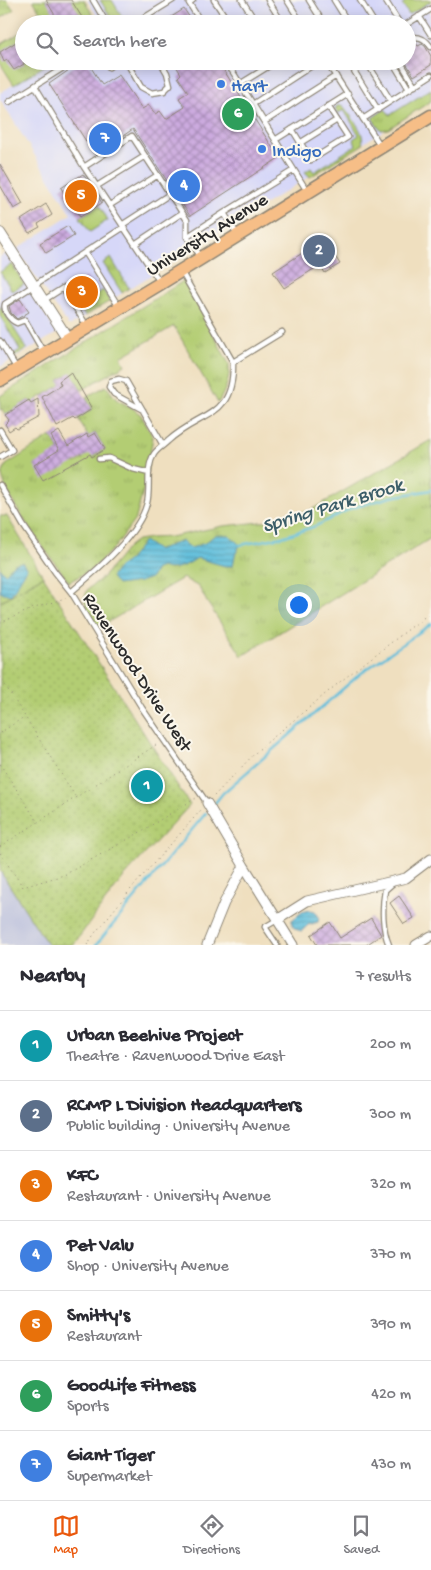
<!DOCTYPE html>
<html lang="en">
<head>
<meta charset="utf-8">
<style>
  :root { --surface:#fff; --page:#f2f2f3; --text:#2b2b33; --muted:#7c7c81; --line:#e1e1e2; --accent:#ea580c }
  body { margin:0; font-family:"Gochi Hand",sans-serif; background:var(--page); color:var(--text) }
  .you { position:absolute; left:298px; top:604px; width:18px; height:18px; margin:-12px; border:4px solid #fff; border-radius:50%; background:#1a73e8; box-shadow:0 0 0 8px #1a73e833 }
  .badge { display:grid; place-items:center; width:32px; height:32px; border-radius:50%; background:var(--accent); color:#fff; font-size:16px; font-weight:700 }
  .pin { position:absolute; translate:-50% -50%; border:2px solid #fff; box-shadow:0 1px 5px #0006 }
  .list { margin:0; padding:0; list-style:none }
  h2 { display:flex; justify-content:space-between; align-items:center; height:65px; margin:0; padding:0 20px; font-size:21px }
  h2 small { font-size:16px; font-weight:400; color:var(--muted) }
  .list li { display:grid; grid-template-columns:32px 1fr auto; gap:15px; align-items:center; box-sizing:border-box; height:70px; padding:0 20px; border-top:1px solid var(--line) }
  .list b { display:block; font-size:19px; white-space:nowrap }
  .list p { margin:0; font-size:16px; white-space:nowrap; color:var(--muted) }
  .list em { font-size:16px; font-style:normal; color:var(--muted) }
  .icon { flex:none; width:28px; height:28px; fill:none; stroke:currentColor; stroke-width:2; stroke-linecap:round; stroke-linejoin:round }
  .map { position:relative; flex:none; width:431px; height:945px; overflow:hidden }
  .search { position:absolute; background:var(--surface); box-shadow:0 2px 12px #0003; left:15px; right:15px; top:15px; height:55px; display:flex; align-items:center; gap:12px; box-sizing:border-box; padding:0 18px; border-radius:28px; color:var(--muted); font-size:19px }
  .sheet { height:555px; background:var(--surface) }
  nav { display:flex; justify-content:space-around; align-items:center; box-sizing:border-box; height:70px; border-top:1px solid var(--line); background:var(--surface); font-size:14px; color:var(--muted) }
  nav a { display:grid; justify-items:center; gap:2px }
  nav .on { color:var(--accent) }
  .map>svg:first-child { display:block }
</style>
</head>
<body>
<div class="map">
<svg width="431" height="945" viewBox="0 0 431 945">
  <defs>
    <pattern id="grass-tufts" width="24" height="20" patternUnits="userSpaceOnUse" patternTransform="scale(1.25)"><rect width="24" height="20" fill="#b3cd73"/><path d="M3 7l-1-3M5 7V3M7 7l1-3M15 17l-1-3M17 17v-4M19 17l1-3" fill="none" stroke="#9ab064"/></pattern>
    <pattern id="garden-dots" width="8" height="8" patternUnits="userSpaceOnUse" patternTransform="scale(1.25)"><rect width="8" height="8" fill="#b3cd73"/><path d="M2 2h.1M6 6h.1" fill="none" stroke="#9ab064" stroke-width="1.8" stroke-linecap="round"/></pattern>
    <pattern id="water-rules" width="6" height="5" patternUnits="userSpaceOnUse" patternTransform="scale(1.25)"><rect width="6" height="5" fill="#5dbddb"/><path d="M0 2.5h6" fill="none" stroke="#4d9ab2"/></pattern>
    <pattern id="building-cross-hatch" width="8" height="8" patternUnits="userSpaceOnUse" patternTransform="scale(1.25)"><rect width="8" height="8" fill="#ccaadf"/><path d="M0 0l8 8M0 8l8-8" fill="none" stroke="#a68bb5"/></pattern>
  </defs>
  <rect width="100%" height="100%" fill="#fbf7ec"/>
  <filter id="ink" filterUnits="userSpaceOnUse"><feTurbulence type="fractalNoise" baseFrequency=".02" numOctaves="2"/><feDisplacementMap in="SourceGraphic" scale="10" xChannelSelector="R" yChannelSelector="G"/><feConvolveMatrix kernelMatrix="1 2 1 2 8 2 1 2 1" color-interpolation-filters="sRGB"/></filter>
  <filter id="wash" filterUnits="userSpaceOnUse"><feTurbulence type="fractalNoise" baseFrequency=".0096" numOctaves="4" result="noise"/><feDisplacementMap in="SourceGraphic" scale="20" xChannelSelector="R" yChannelSelector="G"/><feGaussianBlur stdDeviation="1.12" result="paint"/><feColorMatrix in="noise" values="0 0 0 0 0 0 0 0 0 0 0 0 0 0 0 0 0 1.4 0 .05"/><feComposite in="paint" operator="in"/></filter>
  <g filter="url(#wash)">
    <rect width="100%" height="100%" fill="#efdfbf"/>
    <path fill="#d6d7f8" d="M87,0h343l1,101 -360,224h-3l-51,-76 54,-35 -71,-115v-6l51,-32h356v-37h-305z
      M6,253l51,80 -57,34v-110z"/>
    <path fill="#bec2dd" d="M0,871l48,74h-48z"/>
    <path fill="url(#grass-tufts)" stroke="#6f7c4f" d="M0,0h7l7,10 -14,9z
      M33,0h51l14,24h-64l10,-6z
      M100,0h12l14,23 -11,1z
      M408,0h23l-1,2 -21,13 -7,-11z
      M24,30v31h28l-38,24 -14,-22v-18z
      M431,89v12l-43,28 -7,1 -9,-12 13,-9 5,6z
      M338,105h3l3,2c7,10 22,25 18,38l-52,32 -5,-5 6,-4 3,4 42,-27 -3,-6 6,-4 -15,-25 -6,3 -3,-5z
      M99,205l9,15 -18,12 -10,-15z
      M111,258l18,30 -7,5 -19,-30z
      M12,264l12,20 -12,7 -12,-19z
      M185,280l44,84c1,16 -3,25 -11,39l-44,-77 -53,31 4,8 -43,25 -11,-17 -12,7 2,5 -24,14 2,5 -5,3 -5,-7 -24,15 -3,-6 -2,1v-14z
      M103,290l7,11 -25,15 -7,-11z
      M0,306l27,43 -13,8 -2,-2 8,-5 -20,-34z
      M106,386l11,14 14,7 10,8 12,22 -8,46 -9,35 -21,29 -23,22 -23,13c-16,-22 -65,-84 -67,-107l4,-10 45,-29 11,19 7,-3 6,11 8,-4 -2,-3 24,-7 -10,-16 -7,4 -10,-19 14,-9 -6,-12z
      M431,440v98l-189,118 -35,-54 -8,-15 -16,-9 -85,50 -8,-12 -6,-17 4,-10 15,-12 26,-31 8,-6 13,-2 20,-1 53,-11 57,-6 31,-10z
      M0,516h7l36,60 -43,26z"/>
    <path fill="url(#garden-dots)" stroke="#6f7c4f" d="M43,576l147,229 -68,74 -49,66h-25l-48,-74v-269z"/>
    <path fill="url(#water-rules)" stroke="#447483" d="M215,535h14l11,10 -5,10 -2,11h-8l-28,-8c-9,7 -24,14 -35,9l-6,2 -5,9 -11,4 -23,3 -6,-8 6,-8 13,-10 14,-18 13,9 25,-9 9,7 14,-5z
      M22,562l5,7 -16,26 -11,-3v-24l5,6 9,-10z
      M310,910l5,1 4,6 -1,5 -10,3 -6,6c-7,-1 -9,-3 -11,-10l11,-9z"/>
    <g fill="none" stroke-linecap="round" stroke-linejoin="round">
      <path stroke="#5dbddb" stroke-width="2.5" d="M240,545l42,-8 34,-11 36,-18 39,-11 40,-7
        M215,803l8,-10 137,-119 71,-50
        M96,945l110,-132"/>
    </g>
    <g id="blocks">
      <path fill="url(#building-cross-hatch)" d="M46,0h25l14,22 -4,2h-35l10,-7z
        M184,9l10,15h-34z
        M24,37v27l-10,6 -7,-10 -3,2 -4,-10z
        M414,41l4,5 4,-2 3,2 6,10v9l-17,11 -9,-15h2v-18z
        M82,61h5l15,24 17,-10 23,34 7,-4 6,9 5,-3 6,8 19,-12 -6,-9 9,-6 -10,-15 3,-3 -8,-13h45l61,97 -89,58 -57,-87 -38,26 -46,-71z
        M0,164l23,40 -9,5 -14,-24z
        M83,174l19,29 -22,14 -19,-29z
        M46,204l6,11 -14,9 2,3 -11,6 -8,-13z
        M68,226l6,10 -28,17 -6,-10z
        M324,239l16,25 -15,9 -5,-8 -36,23 -11,-16z
        M86,277l10,18 -18,10 -10,-16z
        M20,299l9,13 -12,7 -6,-6 -2,-7z
        M71,372l21,37 -17,11 -2,-2 -16,9 -15,-30 19,-12 -2,-4z
        M38,399l1,18 -22,12 -2,-2 -6,4 -4,-7 4,-4 -4,-5 24,-15 2,3z
        M59,431l9,15 19,-12 1,3 7,-4 10,16 -13,8 -2,-3 -47,26 -9,-15 25,-15 -8,-14z
        M399,896l15,22 -10,6 -14,-21z
        M371,918l10,17 -15,10h-49l-6,-10 19,-13 10,16z"/>
    </g>
  </g>
  <g filter="url(#ink)">
    <use href="#blocks" fill-opacity="0" stroke="#8d8575" stroke-width="1"/>
    <g fill="none" stroke-linecap="round" stroke-linejoin="round">
      <defs>
        <path id="service" d="M93,0l14,24
          M193,0l-4,3 13,21
          M214,0l16,24
          M242,0l15,24
          M268,0l15,24
          M287,0l15,24
          M309,0l15,24
          M334,0l15,24
          M360,0l15,24
          M385,0l15,24
          M419,16l12,19
          M134,24l39,-24
          M407,24l24,-15
          M407,38c11,-3 18,0 24,9
          M126,61l15,26 11,6 12,-2 6,-6 -3,-12 -7,-12
          M226,61l68,109
          M326,61l54,84
          M348,61l30,49
          M366,61l25,40
          M392,61l17,28
          M400,61l15,25
          M109,67l7,-6
          M230,69l12,-8
          M332,71l15,-10
          M240,84l37,-23
          M35,86l49,81
          M9,102l65,-41
          M253,104l66,-43
          M363,119l68,-44
          M264,122l72,-46
          M292,129l19,31 37,-23 -20,-31
          M275,140l73,-46
          M300,143l37,-23
          M97,186l48,-30
          M110,205l48,-30
          M122,225l48,-31
          M237,234l-13,-21 70,-43 13,21
          M187,237l37,-24
          M135,244l47,-31
          M85,252l34,55
          M160,282l-76,-115 48,-31 55,84v17l14,20
          M44,300l19,-12 24,38
          M0,341l17,28
          M44,353l-19,-33 -8,3c-7,-3 -14,-12 -12,-19l119,-77
          M233,362l49,-30
          M143,410l-29,-16 -5,-7 2,-6 8,-2 7,2 37,64
          M0,430l12,20 -12,7
          M99,459l10,-1 24,11 16,4
          M0,485l23,40 32,47 16,20 71,116 65,95
          M71,592c25,-21 68,-57 76,-89 4,-16 -2,-34 7,-49 3,-5 10,-9 14,-13 34,-31 66,-21 65,-79l-52,-91
          M277,920l-12,7 12,18
          M389,945c-7,-16 -7,-38 -4,-55l8,-7"/>
        <path id="minor" d="M244,866l49,79
          M277,920l30,-19 99,-23 25,-19
          M207,945l17,-42 20,-37 -37,-63
          M416,945l15,-9"/>
        <path id="tertiary" d="M0,233l68,106"/>
        <path id="primary" d="M0,380l161,-97 270,-167"/>
      </defs>
      <use href="#service" stroke="#8d8575" stroke-width="7"/>
      <use href="#minor" stroke="#8d8575" stroke-width="11"/>
      <use href="#tertiary" stroke="#8d8575" stroke-width="12"/>
      <use href="#primary" stroke="#8d8575" stroke-width="15"/>
      <path stroke="#8d8575" stroke-width="1" stroke-dasharray="1 4" stroke-linecap="butt" d="M0,623l32,-14 36,-12
        M0,677l75,119
        M0,733l24,-16
        M0,764l37,57
        M214,796l44,-46 83,-69 90,-69
        M0,847l159,-104
        M0,853l23,34 41,-12 68,-38 64,-39
        M87,945l8,-12 36,-44 70,-79"/>
      <use href="#service" stroke="#fff" stroke-width="4.5"/>
      <use href="#minor" stroke="#fff" stroke-width="9"/>
      <use href="#tertiary" stroke="#fff" stroke-width="10"/>
      <use href="#primary" stroke="#f6be87" stroke-width="12"/>
    </g>
  </g>
  <g fill="#3f7fe0" stroke="#fbf7ec" stroke-width="2">
    <circle cx="221" cy="84" r="5"/>
    <circle cx="262" cy="149" r="5"/>
  </g>
  <g text-anchor="middle" stroke-width="4" stroke-linejoin="round" paint-order="stroke">
    <g font-size="19" fill="#366cbe" stroke="#fbf7ec" text-anchor="start">
      <text x="231" y="91">Hart</text>
      <text x="272" y="156">Indigo</text>
    </g>
    <g font-size="19" fill="#2b2b2b" stroke="#fbf7ec">
      <text transform="translate(206 233) rotate(-32)" y="7">University Avenue</text>
      <text transform="translate(139 671) rotate(57)" y="7">Ravenwood Drive West</text>
    </g>
    <g font-size="20" font-style="italic" fill="#3c5e69" stroke="#fbf7ec">
      <text transform="translate(332 504) rotate(-17)" y="7">Spring Park Brook</text>
    </g>
  </g>
</svg>
<div class="you"></div>
<div class="pin badge" style="left:147px;top:786px;background:#0f9aa8">1</div>
<div class="pin badge" style="left:319px;top:251px;background:#5c6f8a">2</div>
<div class="pin badge" style="left:82px;top:292px;background:#e8710a">3</div>
<div class="pin badge" style="left:184px;top:186px;background:#3f7fe0">4</div>
<div class="pin badge" style="left:81px;top:196px;background:#e8710a">5</div>
<div class="pin badge" style="left:238px;top:114px;background:#2e9e5b">6</div>
<div class="pin badge" style="left:105px;top:139px;background:#3f7fe0">7</div>
<div class="search"><svg class="icon" aria-label="search" viewBox="0 0 24 24"><circle cx="10" cy="10" r="6"/><path d="M15 15l6 6"/></svg>Search here</div>
</div>
<section class="sheet">
<h2>Nearby<small>7 results</small></h2>
<ul class="list">
<li><span class="badge" style="background:#0f9aa8">1</span><div><b>Urban Beehive Project</b><p>Theatre · Ravenwood Drive East</p></div><em>200 m</em></li>
<li><span class="badge" style="background:#5c6f8a">2</span><div><b>RCMP L Division Headquarters</b><p>Public building · University Avenue</p></div><em>300 m</em></li>
<li><span class="badge" style="background:#e8710a">3</span><div><b>KFC</b><p>Restaurant · University Avenue</p></div><em>320 m</em></li>
<li><span class="badge" style="background:#3f7fe0">4</span><div><b>Pet Valu</b><p>Shop · University Avenue</p></div><em>370 m</em></li>
<li><span class="badge" style="background:#e8710a">5</span><div><b>Smitty's</b><p>Restaurant</p></div><em>390 m</em></li>
<li><span class="badge" style="background:#2e9e5b">6</span><div><b>GoodLife Fitness</b><p>Sports</p></div><em>420 m</em></li>
<li><span class="badge" style="background:#3f7fe0">7</span><div><b>Giant Tiger</b><p>Supermarket</p></div><em>430 m</em></li>
</ul>
</section>
<nav>
<a class="on"><svg class="icon" aria-label="map" viewBox="0 0 24 24"><path d="M3 6l6-2 6 2 6-2v14l-6 2-6-2-6 2zM9 4v14M15 6v14"/></svg>Map</a>
<a><svg class="icon" aria-label="directions" viewBox="0 0 24 24"><path d="M12 3l9 9-9 9-9-9zM9 14v-3h6M13 9l2 2-2 2"/></svg>Directions</a>
<a><svg class="icon" aria-label="saved" viewBox="0 0 24 24"><path d="M7 4h10v16l-5-4-5 4z"/></svg>Saved</a>
</nav>
</body>
</html>
